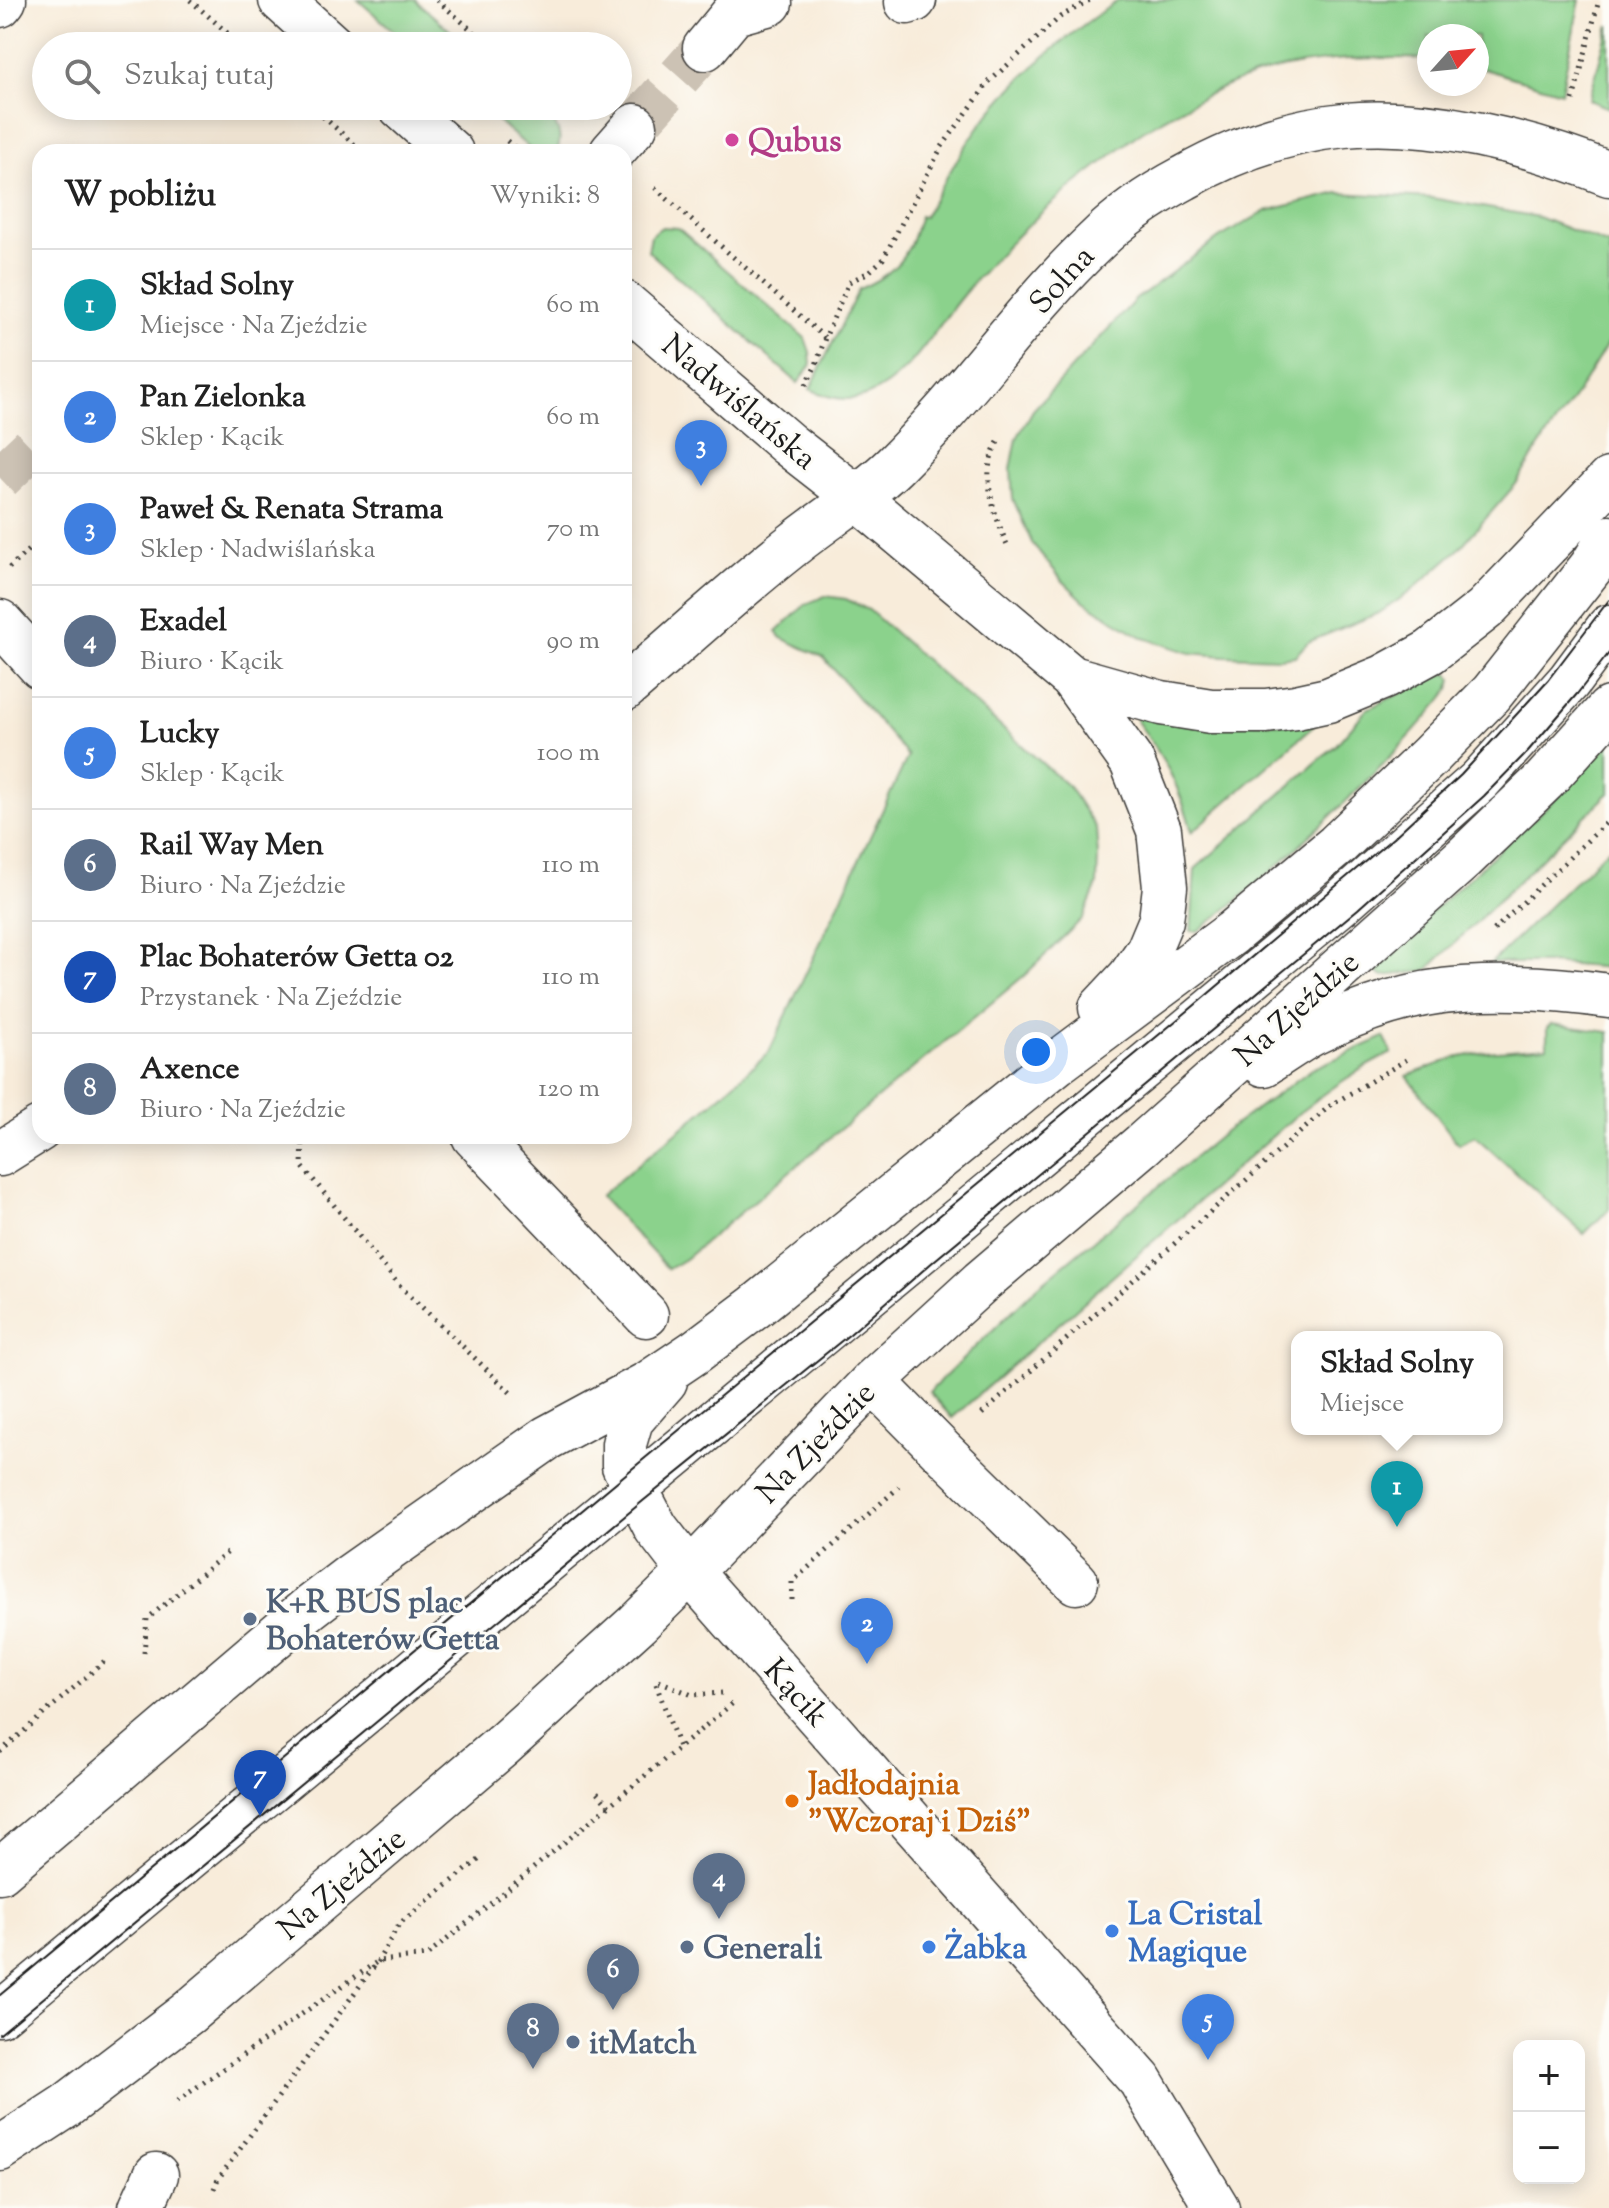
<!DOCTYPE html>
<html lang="pl">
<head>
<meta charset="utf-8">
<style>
  :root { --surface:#fff; --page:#f6f6f6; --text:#222; --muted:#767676; --line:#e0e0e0; --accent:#1a73e8 }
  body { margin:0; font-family:"Sorts Mill Goudy",serif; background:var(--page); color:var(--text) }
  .controls { position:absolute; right:24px; bottom:24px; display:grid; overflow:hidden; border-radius:16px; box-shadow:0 4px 20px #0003 }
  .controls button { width:72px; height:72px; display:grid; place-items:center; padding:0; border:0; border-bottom:2px solid var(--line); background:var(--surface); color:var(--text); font:40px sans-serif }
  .compass { position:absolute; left:1417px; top:24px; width:72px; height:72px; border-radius:50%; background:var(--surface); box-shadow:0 4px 20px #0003; rotate:63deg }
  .you { position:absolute; left:1036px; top:1052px; width:28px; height:28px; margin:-20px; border:6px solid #fff; border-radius:50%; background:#1a73e8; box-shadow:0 0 0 12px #1a73e833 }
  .badge { display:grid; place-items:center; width:52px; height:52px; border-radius:50%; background:var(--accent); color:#fff; font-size:26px; font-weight:700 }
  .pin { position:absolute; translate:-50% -66px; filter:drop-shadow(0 2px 4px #0008) }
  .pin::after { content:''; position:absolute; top:42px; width:28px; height:24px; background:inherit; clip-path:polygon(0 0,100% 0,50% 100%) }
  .popup { position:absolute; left:1291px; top:1331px; width:212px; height:104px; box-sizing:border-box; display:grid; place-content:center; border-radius:16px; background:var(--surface); filter:drop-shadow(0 2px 6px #0005); font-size:26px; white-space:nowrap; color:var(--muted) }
  .popup b { font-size:30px; color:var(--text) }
  .popup::after { content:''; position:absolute; left:50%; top:100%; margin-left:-16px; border:16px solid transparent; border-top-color:var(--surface) }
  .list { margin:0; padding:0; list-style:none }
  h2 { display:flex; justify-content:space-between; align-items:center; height:104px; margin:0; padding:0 32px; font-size:34px }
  h2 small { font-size:26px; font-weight:400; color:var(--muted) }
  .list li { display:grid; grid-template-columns:52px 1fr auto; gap:24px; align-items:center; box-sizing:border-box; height:112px; padding:0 32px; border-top:2px solid var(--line) }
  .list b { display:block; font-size:30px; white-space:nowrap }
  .list p { margin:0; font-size:26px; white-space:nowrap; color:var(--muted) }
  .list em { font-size:26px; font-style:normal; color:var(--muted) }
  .icon { flex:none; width:44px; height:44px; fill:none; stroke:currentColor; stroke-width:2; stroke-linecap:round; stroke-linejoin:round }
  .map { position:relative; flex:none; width:1609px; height:2208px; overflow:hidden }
  .search { position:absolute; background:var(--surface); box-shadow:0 4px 20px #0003; left:32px; top:32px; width:600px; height:88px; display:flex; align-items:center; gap:20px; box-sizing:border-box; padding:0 28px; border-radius:44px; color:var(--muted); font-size:30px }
  .panel { position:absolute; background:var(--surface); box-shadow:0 4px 20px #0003; left:32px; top:144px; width:600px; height:1000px; border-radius:24px }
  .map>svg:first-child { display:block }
</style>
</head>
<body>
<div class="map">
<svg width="1609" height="2208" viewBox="0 0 1609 2208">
  <rect width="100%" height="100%" fill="#fdfcf7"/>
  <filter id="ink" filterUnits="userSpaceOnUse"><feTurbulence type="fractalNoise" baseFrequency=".0125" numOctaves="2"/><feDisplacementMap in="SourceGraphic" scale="16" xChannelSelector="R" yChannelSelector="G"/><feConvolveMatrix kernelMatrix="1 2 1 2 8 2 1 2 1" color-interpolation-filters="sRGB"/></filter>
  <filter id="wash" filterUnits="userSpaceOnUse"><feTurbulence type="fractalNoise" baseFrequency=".006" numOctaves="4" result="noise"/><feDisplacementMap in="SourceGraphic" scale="32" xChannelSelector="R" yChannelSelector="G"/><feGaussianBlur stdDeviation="1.8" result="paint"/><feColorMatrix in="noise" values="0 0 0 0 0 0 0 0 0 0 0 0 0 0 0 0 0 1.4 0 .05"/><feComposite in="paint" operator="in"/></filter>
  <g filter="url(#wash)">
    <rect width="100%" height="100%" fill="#f8ecda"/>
    <path fill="#8bd28c" stroke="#547754" stroke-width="2" d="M358,0h57l53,46h-57z
      M1119,0h461l-19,92 -84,-25v-31h-48v23c-68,-3 -139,-1 -202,27 -28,12 -55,28 -81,43 -15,9 -29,22 -43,33 -52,39 -99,83 -140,133 -28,33 -54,84 -95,100 -20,8 -40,3 -58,-6l49,-100c21,-9 39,-20 50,-42 5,-10 7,-21 11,-31l4,1c17,-31 34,-61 54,-89 38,-51 88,-93 141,-128z
      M1609,25v83l-20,-8z
      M480,106h57c16,13 28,25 20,46h-23z
      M1338,193l94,5 106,19 71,28v96l-31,51 -40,56 -22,36 -58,66 -48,42 -31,21 -71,29 -13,14 -16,2 -55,-2 -34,-3 -46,-15 -31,-18 -29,-19 -21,-20 -31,-38 -19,-44 -2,-30 6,-31 16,-28 103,-111 83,-61 47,-27z
      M662,227l16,1 127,110 5,14 1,13 -13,18 -150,-132 3,-16z
      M825,596l21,3 23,11 200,177 27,41 2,28 -1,29 -14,33 -57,56 -341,285 -17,10 -68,-73 117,-97 52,-47 139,-296 -85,-99 -42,-19 -5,-6 30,-28z
      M1441,674h7l4,5 -2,10c-32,41 -68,77 -104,112 -47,46 -95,91 -148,130h-7l4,-62 141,-124 31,-36z
      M1138,717l177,8 -123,107c-12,-45 -28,-75 -56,-112z
      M1609,744v49l-183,178 -43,5 -6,-3 -2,-5 3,-7 186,-170z
      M1609,848v120l-61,-5h-57z
      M1551,1024l58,8v177l-25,25 -109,-98 -17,8 -51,-68 48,-18 31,-6 61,-5v-19z
      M1384,1037l8,16c-33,15 -63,37 -93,60l-347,305 -23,-26 109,-106 188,-155 86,-62z"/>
  </g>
  <g filter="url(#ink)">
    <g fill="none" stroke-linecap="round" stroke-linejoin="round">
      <path stroke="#ccc2b4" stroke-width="44" stroke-dasharray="44 22" stroke-linecap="butt" d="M635,126l70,-78
        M0,478l40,-38"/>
      <defs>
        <path id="minor" d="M281,0l51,46
          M907,2l7,-2
          M0,5l4,-5
          M705,48l29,-35 36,-10
          M400,106l51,46
          M612,152l23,-26
          M624,303l164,141 68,53 216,181 60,84 27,68 6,57 -4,33 -13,31 -18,26 -29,31
          M0,622l40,44
          M1072,678l89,25 50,8h55l30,-4 32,-7 56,-23 46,-25 55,-43 124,-129
          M624,689c56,-48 112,-100 170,-145 33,-26 70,-49 100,-78 72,-71 129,-156 202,-225 26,-26 56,-46 88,-63 49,-28 103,-47 160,-53 86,-8 185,17 265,49
          M1264,1064c16,-10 31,-21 47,-30 46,-23 100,-42 152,-45 48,-3 98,0 146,7
          M474,1136l172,179
          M0,1154l40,-25
          M665,1381l-34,39 -7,24v22l32,62 34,44 450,508 77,128
          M873,1381l68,69 135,132
          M0,1871l309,-263 43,-33 195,-137 102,-55 46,-31 60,-45 302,-244 175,-130 105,-88 93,-89 62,-63 100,-127 17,-28
          M0,2014l1339,-1109 141,-125 89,-99 40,-54
          M0,2149l66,-43 122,-93 315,-268 134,-121 53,-52 183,-191 108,-99 161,-137 322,-287 80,-77 65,-72
          M141,2208l15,-33"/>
      </defs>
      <use href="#minor" stroke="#3d3b38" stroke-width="47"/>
      <path stroke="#3d3b38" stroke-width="5" stroke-dasharray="2 6" stroke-linecap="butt" d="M190,0l50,44
        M437,0l53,46
        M1573,100l26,-100
        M311,106l44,39
        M560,106l11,9
        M507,141l13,11
        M655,188l170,150
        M806,385l10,-20 9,-27 24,-56 20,-10 14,-13 58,-111 48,-66 71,-65 30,-17
        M998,442c-20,32 -3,73 10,105
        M9,568l31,-29
        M1494,930l115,-110
        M303,1136l-1,30 97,119 113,109
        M982,1414l349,-309 75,-45
        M792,1600v-18l107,-95
        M144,1653l3,-34 81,-67
        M659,1681l33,14 30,-2
        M656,1684l23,63
        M0,1752l108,-94
        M597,1793l12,13
        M177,2101l201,-140 49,-5 306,-253
        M214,2189l4,-10 160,-218 21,-37 82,-66"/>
      <use href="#minor" stroke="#fff" stroke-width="44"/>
      <path stroke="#1c1c1c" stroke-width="2" d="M0,1995l627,-522 562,-463 204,-172 68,-63 87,-95 61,-80
        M0,2034l643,-533 207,-167 85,-74 423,-351 126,-113 44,-45 49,-57 32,-41"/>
    </g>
  </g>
  <circle fill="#d1479c" stroke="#fdfcf7" stroke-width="3" cx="732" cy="140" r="8"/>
  <g fill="#5c6f8a" stroke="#fdfcf7" stroke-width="3">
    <circle cx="250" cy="1619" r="8"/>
    <circle cx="687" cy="1947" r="8"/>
    <circle cx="573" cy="2042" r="8"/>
  </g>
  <circle fill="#e8710a" stroke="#fdfcf7" stroke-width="3" cx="792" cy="1801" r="8"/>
  <g fill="#3f7fe0" stroke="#fdfcf7" stroke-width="3">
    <circle cx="1112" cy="1931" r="8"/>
    <circle cx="929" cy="1947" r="8"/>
  </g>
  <g text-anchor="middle" stroke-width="6" stroke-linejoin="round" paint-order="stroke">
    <g font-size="32" font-weight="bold" fill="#b23c85" stroke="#fdfcf7" text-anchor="start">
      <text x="748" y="151">Qubus</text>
    </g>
    <g font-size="32" fill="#1c1c1c" stroke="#fdfcf7">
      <text transform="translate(1061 279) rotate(-48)" y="11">Solna</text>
      <text transform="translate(740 401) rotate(40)" y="11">Nadwiślańska</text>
      <text transform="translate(1296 1008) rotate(-42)" y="11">Na Zjeździe</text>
      <text transform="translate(815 1442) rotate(-46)" y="11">Na Zjeździe</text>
      <text transform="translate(797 1692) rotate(48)" y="11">Kącik</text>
      <text transform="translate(341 1883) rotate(-40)" y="11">Na Zjeździe</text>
    </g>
    <g font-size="32" font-weight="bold" fill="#4e5e75" stroke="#fdfcf7" text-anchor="start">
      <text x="266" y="1612">K+R BUS plac<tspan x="266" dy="37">Bohaterów Getta</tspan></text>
      <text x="703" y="1958">Generali</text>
      <text x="589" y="2053">itMatch</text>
    </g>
    <g font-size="32" font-weight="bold" fill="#c56008" stroke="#fdfcf7" text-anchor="start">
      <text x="808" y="1794">Jadłodajnia<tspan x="808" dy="37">"Wczoraj i Dziś"</tspan></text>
    </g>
    <g font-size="32" font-weight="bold" fill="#366cbe" stroke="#fdfcf7" text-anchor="start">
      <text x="1128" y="1924">La Cristal<tspan x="1128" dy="37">Magique</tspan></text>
      <text x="945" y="1958">Żabka</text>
    </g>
  </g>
</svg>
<div class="controls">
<button>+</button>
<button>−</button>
</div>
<svg class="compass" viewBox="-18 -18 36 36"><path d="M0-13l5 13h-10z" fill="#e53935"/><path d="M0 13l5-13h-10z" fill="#767676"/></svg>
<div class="you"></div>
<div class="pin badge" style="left:1397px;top:1527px;background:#0f9aa8">1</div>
<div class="popup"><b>Skład Solny</b>Miejsce</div>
<div class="pin badge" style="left:867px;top:1664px;background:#3f7fe0">2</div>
<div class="pin badge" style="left:701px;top:486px;background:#3f7fe0">3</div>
<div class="pin badge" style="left:719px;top:1919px;background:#5c6f8a">4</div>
<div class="pin badge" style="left:1208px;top:2060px;background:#3f7fe0">5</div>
<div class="pin badge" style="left:613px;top:2010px;background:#5c6f8a">6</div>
<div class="pin badge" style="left:260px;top:1816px;background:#1a4fb4">7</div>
<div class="pin badge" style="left:533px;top:2069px;background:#5c6f8a">8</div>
<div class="search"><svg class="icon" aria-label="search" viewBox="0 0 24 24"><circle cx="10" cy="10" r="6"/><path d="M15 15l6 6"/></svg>Szukaj tutaj</div>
<section class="panel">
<h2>W pobliżu<small>Wyniki: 8</small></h2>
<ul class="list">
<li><span class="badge" style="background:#0f9aa8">1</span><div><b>Skład Solny</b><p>Miejsce · Na Zjeździe</p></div><em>60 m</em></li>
<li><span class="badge" style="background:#3f7fe0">2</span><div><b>Pan Zielonka</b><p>Sklep · Kącik</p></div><em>60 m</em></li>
<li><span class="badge" style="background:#3f7fe0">3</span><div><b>Paweł &amp; Renata Strama</b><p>Sklep · Nadwiślańska</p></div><em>70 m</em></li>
<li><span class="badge" style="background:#5c6f8a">4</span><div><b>Exadel</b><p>Biuro · Kącik</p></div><em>90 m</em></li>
<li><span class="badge" style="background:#3f7fe0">5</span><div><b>Lucky</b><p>Sklep · Kącik</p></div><em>100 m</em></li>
<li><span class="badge" style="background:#5c6f8a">6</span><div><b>Rail Way Men</b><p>Biuro · Na Zjeździe</p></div><em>110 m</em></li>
<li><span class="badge" style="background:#1a4fb4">7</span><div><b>Plac Bohaterów Getta 02</b><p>Przystanek · Na Zjeździe</p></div><em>110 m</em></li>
<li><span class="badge" style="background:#5c6f8a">8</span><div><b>Axence</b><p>Biuro · Na Zjeździe</p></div><em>120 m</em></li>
</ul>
</section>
</div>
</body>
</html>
